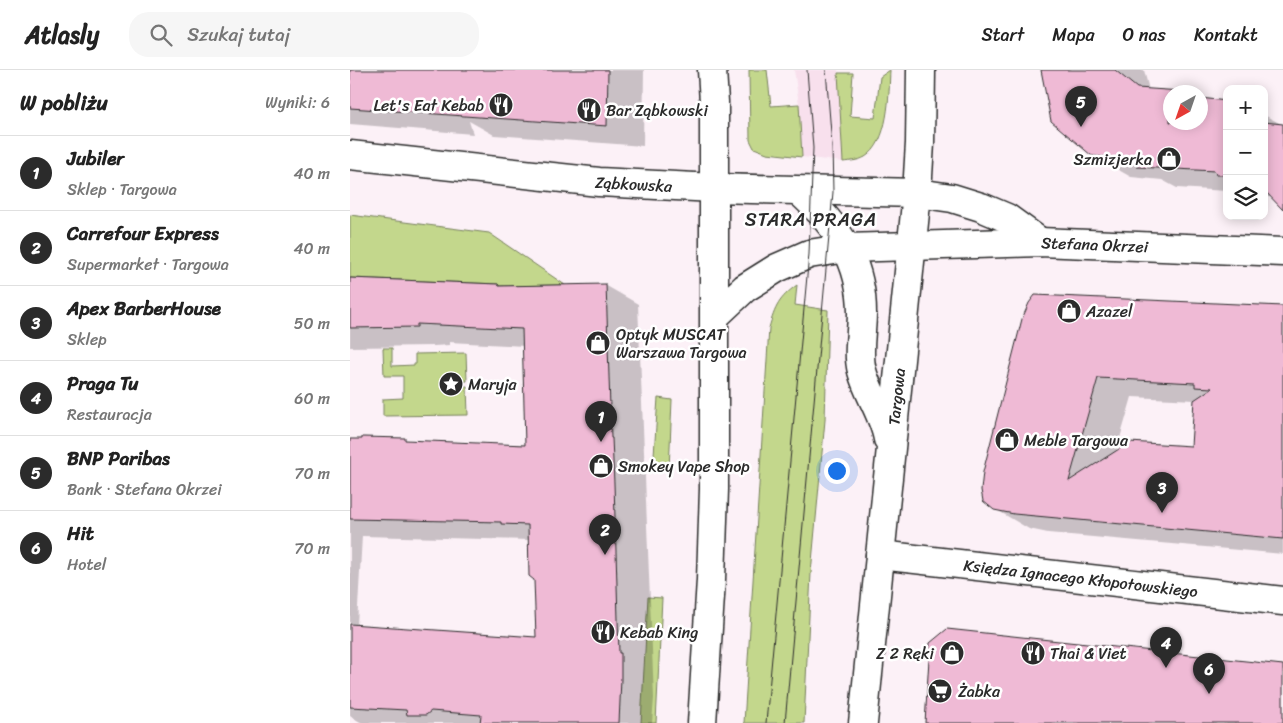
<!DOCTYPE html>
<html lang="pl">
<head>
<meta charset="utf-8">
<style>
  :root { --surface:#fff; --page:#f6f6f6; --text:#222; --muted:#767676; --line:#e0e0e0; --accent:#2b2b2b }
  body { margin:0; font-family:Sriracha,sans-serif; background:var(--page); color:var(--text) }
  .controls { position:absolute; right:15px; top:15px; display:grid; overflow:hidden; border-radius:10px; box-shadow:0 2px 12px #0003 }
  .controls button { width:45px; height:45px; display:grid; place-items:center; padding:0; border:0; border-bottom:1px solid var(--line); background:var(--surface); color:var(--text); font:25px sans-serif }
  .compass { position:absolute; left:813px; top:15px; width:45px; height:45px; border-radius:50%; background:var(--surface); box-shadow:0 2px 12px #0003; rotate:220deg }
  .you { position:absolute; left:486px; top:400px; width:18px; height:18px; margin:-12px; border:4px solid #fff; border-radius:50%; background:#1a73e8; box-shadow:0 0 0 8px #1a73e833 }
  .badge { display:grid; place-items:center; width:32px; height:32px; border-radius:50%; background:var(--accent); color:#fff; font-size:16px; font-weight:700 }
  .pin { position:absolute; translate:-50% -41px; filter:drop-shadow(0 1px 2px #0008) }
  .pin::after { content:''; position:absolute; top:26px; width:18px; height:15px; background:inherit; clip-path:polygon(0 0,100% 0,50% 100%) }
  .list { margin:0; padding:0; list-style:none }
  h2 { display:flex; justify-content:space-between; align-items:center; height:65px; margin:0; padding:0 20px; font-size:21px }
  h2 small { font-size:16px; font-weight:400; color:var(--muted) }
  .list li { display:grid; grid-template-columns:32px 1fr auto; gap:15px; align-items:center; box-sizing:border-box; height:75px; padding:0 20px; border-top:1px solid var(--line) }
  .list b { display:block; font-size:19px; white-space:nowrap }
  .list p { margin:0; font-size:16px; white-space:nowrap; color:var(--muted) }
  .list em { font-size:16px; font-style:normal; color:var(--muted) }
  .icon { flex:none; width:28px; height:28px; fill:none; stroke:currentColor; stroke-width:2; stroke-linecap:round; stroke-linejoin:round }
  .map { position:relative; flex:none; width:933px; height:653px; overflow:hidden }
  header { display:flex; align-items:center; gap:30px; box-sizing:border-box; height:70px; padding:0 25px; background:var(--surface); border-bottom:1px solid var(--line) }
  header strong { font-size:24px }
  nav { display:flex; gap:28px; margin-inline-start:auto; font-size:18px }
  .search { width:350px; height:45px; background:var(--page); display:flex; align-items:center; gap:12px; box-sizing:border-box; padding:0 18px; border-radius:20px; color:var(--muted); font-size:19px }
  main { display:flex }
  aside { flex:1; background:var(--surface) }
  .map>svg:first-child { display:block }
</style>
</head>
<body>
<header>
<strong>Atlasly</strong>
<div class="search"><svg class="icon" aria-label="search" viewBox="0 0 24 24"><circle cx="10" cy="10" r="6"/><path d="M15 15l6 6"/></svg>Szukaj tutaj</div>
<nav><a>Start</a><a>Mapa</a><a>O nas</a><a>Kontakt</a></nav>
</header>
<main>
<aside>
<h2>W pobliżu<small>Wyniki: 6</small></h2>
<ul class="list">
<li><span class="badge">1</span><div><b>Jubiler</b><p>Sklep · Targowa</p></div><em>40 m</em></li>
<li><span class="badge">2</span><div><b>Carrefour Express</b><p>Supermarket · Targowa</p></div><em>40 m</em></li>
<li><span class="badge">3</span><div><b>Apex BarberHouse</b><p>Sklep</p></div><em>50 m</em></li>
<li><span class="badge">4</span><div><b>Praga Tu</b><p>Restauracja</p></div><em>60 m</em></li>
<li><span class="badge">5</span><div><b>BNP Paribas</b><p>Bank · Stefana Okrzei</p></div><em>70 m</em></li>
<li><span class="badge">6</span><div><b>Hit</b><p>Hotel</p></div><em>70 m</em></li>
</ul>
</aside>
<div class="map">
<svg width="933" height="653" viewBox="0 0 933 653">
  <rect width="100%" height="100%" fill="#fcf1f7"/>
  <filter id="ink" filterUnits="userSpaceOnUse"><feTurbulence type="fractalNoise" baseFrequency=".02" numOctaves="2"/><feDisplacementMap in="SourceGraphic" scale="10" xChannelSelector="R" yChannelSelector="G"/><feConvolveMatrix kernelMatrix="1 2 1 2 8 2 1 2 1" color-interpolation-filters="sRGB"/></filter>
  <g filter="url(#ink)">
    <path fill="#f8e0ed" d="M444,0h44l5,92 -41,-5 -3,-53z"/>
    <path fill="#c3d78c" stroke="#77815c" d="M399,0h18l4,36 28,-2 3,53 -35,-4 -13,-5 -4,-8z
      M540,0c-1,24 -1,73 -25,87 -7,4 -15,4 -22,5l-5,-89h15l-3,43 25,2 5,-41z
      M0,145l139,18 76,52 -66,1 -1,-2 -148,-6z
      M447,215l-2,20 33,5 -3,110 -14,153 -7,150h-60l25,-395c6,-21 10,-30 28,-43z
      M33,278h9v18l23,-1v-11l51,-1 1,28 -12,1v-5l-8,1v12h8v-4h12l1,29 -85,1v-17l20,-1v-22h-19z
      M308,328l14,2 -3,70 -16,-1z
      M298,527l14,1 -6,125h-15z"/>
    <path fill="#0003" fill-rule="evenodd" d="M0,0h294l-1,76 -149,-11 -25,-14 4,13 -123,-10z
      M691,0h103l5,20 41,2h-19v30h30v-26l7,4 19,2v89l-50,-3 -15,-8 -31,-3 -39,-22z
      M914,45l19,10v77l-9,-5h-10z
      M0,210l148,5 4,2 103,-2 33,19 16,394 -2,25h-290l-12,-7v-277h54l4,2 118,5 -2,-100 -75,-4v3l-15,1 -84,1zM12,466l168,4 5,40 3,59 -181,-14z
      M686,227l247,10v247l-235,-21 -19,-4 -34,-20zM782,327l63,3 -3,47 -76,5z"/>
    <path fill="#efbad5" stroke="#2b2b2b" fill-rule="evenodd" d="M0,0h258l-1,56 -257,-18z
      M691,0h74l22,18 59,4h-26v30h30v-24l27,3v74h-11l-1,-4 -78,-4v-8l-45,-3 -41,-35z
      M914,52l19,2v86l-19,-20z
      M0,208l148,6 1,2 107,-2 5,154h1l2,45 5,170h2v26l-2,44h-139l1,-8 -50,-4 -5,4h-19l-1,-5 -56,-3v-83l186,13 -2,-57 -5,-4 -1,-51 -27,-1v-2l-151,-3v-80h12v-2l43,1v2l120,5 -3,-116 -105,-5v3l-67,1z
      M685,225l248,11v233l-269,-25 -20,-4 -11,-9 -2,-11 2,-18 39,-153 7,-16zM748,308l97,5v4l17,1 -18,12 -3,46 -61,-4 -61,39z
      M597,559l336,36v58h-358l5,-80z"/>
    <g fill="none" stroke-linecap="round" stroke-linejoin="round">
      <defs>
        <g id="secondary">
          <path id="s1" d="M0,85l249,27 115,6 203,5 35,5 29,9 26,11 33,24"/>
          <path d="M449,121c38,34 63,70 63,122 0,19 -5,40 0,58 6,23 22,44 26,68"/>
          <path id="s2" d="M365,246l30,-28 32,-20 32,-14 38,-6 193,-6 243,10"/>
          <path id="s3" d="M530,485l403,46"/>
          <path d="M352,653l9,-143 3,-91v-387l-2,-32"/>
          <path id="s4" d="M513,653l54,-530 3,-50 1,-73"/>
        </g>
      </defs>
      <use href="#secondary" stroke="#2b2b2b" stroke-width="31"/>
      <use href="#secondary" stroke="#fff" stroke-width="28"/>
      <path stroke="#2b2b2b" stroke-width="1" d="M416,653l43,-469 4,-106 -6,-78
        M435,653l48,-531 -1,-46 -6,-76"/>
    </g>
  </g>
  <defs>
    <symbol id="restaurant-disc" viewBox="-11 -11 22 22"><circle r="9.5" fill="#2b2b2b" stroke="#fff"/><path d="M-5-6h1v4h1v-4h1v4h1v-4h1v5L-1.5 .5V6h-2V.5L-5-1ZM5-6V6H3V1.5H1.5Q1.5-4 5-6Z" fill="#fff"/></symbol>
    <symbol id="shop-disc" viewBox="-11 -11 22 22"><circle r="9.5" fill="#2b2b2b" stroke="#fff"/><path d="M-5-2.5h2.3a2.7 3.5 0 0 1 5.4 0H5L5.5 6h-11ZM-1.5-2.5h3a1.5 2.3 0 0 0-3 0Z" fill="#fff"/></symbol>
    <symbol id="sight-disc" viewBox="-11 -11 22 22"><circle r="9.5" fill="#2b2b2b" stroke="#fff"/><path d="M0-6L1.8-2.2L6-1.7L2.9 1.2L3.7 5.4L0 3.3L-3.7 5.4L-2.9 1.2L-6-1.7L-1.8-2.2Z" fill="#fff"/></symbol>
    <symbol id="supermarket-disc" viewBox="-11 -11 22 22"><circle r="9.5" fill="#2b2b2b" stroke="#fff"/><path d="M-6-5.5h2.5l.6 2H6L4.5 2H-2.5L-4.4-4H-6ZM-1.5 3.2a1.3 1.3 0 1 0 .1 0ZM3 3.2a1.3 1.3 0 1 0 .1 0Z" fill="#fff"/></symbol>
  </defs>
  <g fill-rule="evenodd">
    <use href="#restaurant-disc" x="137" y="21" width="28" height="28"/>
    <use href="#restaurant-disc" x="225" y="26" width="28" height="28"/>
    <use href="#shop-disc" x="805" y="75" width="28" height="28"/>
    <use href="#shop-disc" x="705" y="227" width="28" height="28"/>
    <use href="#shop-disc" x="234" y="259" width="28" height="28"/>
    <use href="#sight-disc" x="87" y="300" width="28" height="28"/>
    <use href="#shop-disc" x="643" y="356" width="28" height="28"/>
    <use href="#shop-disc" x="237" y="382" width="28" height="28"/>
    <use href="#restaurant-disc" x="239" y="548" width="28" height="28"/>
    <use href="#shop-disc" x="588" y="569" width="28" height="28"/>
    <use href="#restaurant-disc" x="669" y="569" width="28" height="28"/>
    <use href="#supermarket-disc" x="576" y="607" width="28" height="28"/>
  </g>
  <g text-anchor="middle" stroke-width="5" stroke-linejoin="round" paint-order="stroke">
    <g font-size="16" fill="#2b2b2b" stroke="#fff" text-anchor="start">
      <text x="134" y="41" text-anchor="end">Let's Eat Kebab</text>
      <text x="256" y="46">Bar Ząbkowski</text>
      <text x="802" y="95" text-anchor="end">Szmizjerka</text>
      <text x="736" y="247">Azazel</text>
      <text x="266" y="270">Optyk MUSCAT<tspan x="266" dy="18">Warszawa Targowa</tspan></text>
      <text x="118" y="320">Maryja</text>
      <text x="674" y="376">Meble Targowa</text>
      <text x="268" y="402">Smokey Vape Shop</text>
      <text x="270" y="568">Kebab King</text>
      <text x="584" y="589" text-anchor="end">Z 2 Ręki</text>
      <text x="700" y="589">Thai &amp; Viet</text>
      <text x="608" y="627">Żabka</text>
    </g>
    <g font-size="16" fill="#2b2b2b" stroke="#fff">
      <text dy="6" stroke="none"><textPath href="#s1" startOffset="285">Ząbkowska</textPath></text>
      <text dy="6" stroke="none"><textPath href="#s2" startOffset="400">Stefana Okrzei</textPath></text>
      <text dy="6" stroke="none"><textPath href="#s4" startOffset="328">Targowa</textPath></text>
      <text dy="6" stroke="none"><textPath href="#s3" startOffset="202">Księdza Ignacego Kłopotowskiego</textPath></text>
    </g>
    <g font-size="19" letter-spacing="1" fill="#2b2b2b" stroke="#fff">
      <text x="461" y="156">STARA PRAGA</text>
    </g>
  </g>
</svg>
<div class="controls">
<button>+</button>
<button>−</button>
<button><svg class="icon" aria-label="layers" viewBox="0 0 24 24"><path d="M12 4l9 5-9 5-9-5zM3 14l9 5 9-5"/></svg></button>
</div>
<svg class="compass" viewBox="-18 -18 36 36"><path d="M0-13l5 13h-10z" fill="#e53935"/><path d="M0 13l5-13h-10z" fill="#767676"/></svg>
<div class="you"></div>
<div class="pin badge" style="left:251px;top:372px">1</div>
<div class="pin badge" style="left:255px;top:485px">2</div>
<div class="pin badge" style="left:812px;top:443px">3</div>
<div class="pin badge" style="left:816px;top:598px">4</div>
<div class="pin badge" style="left:731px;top:57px">5</div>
<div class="pin badge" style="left:859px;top:624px">6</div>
</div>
</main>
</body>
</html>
